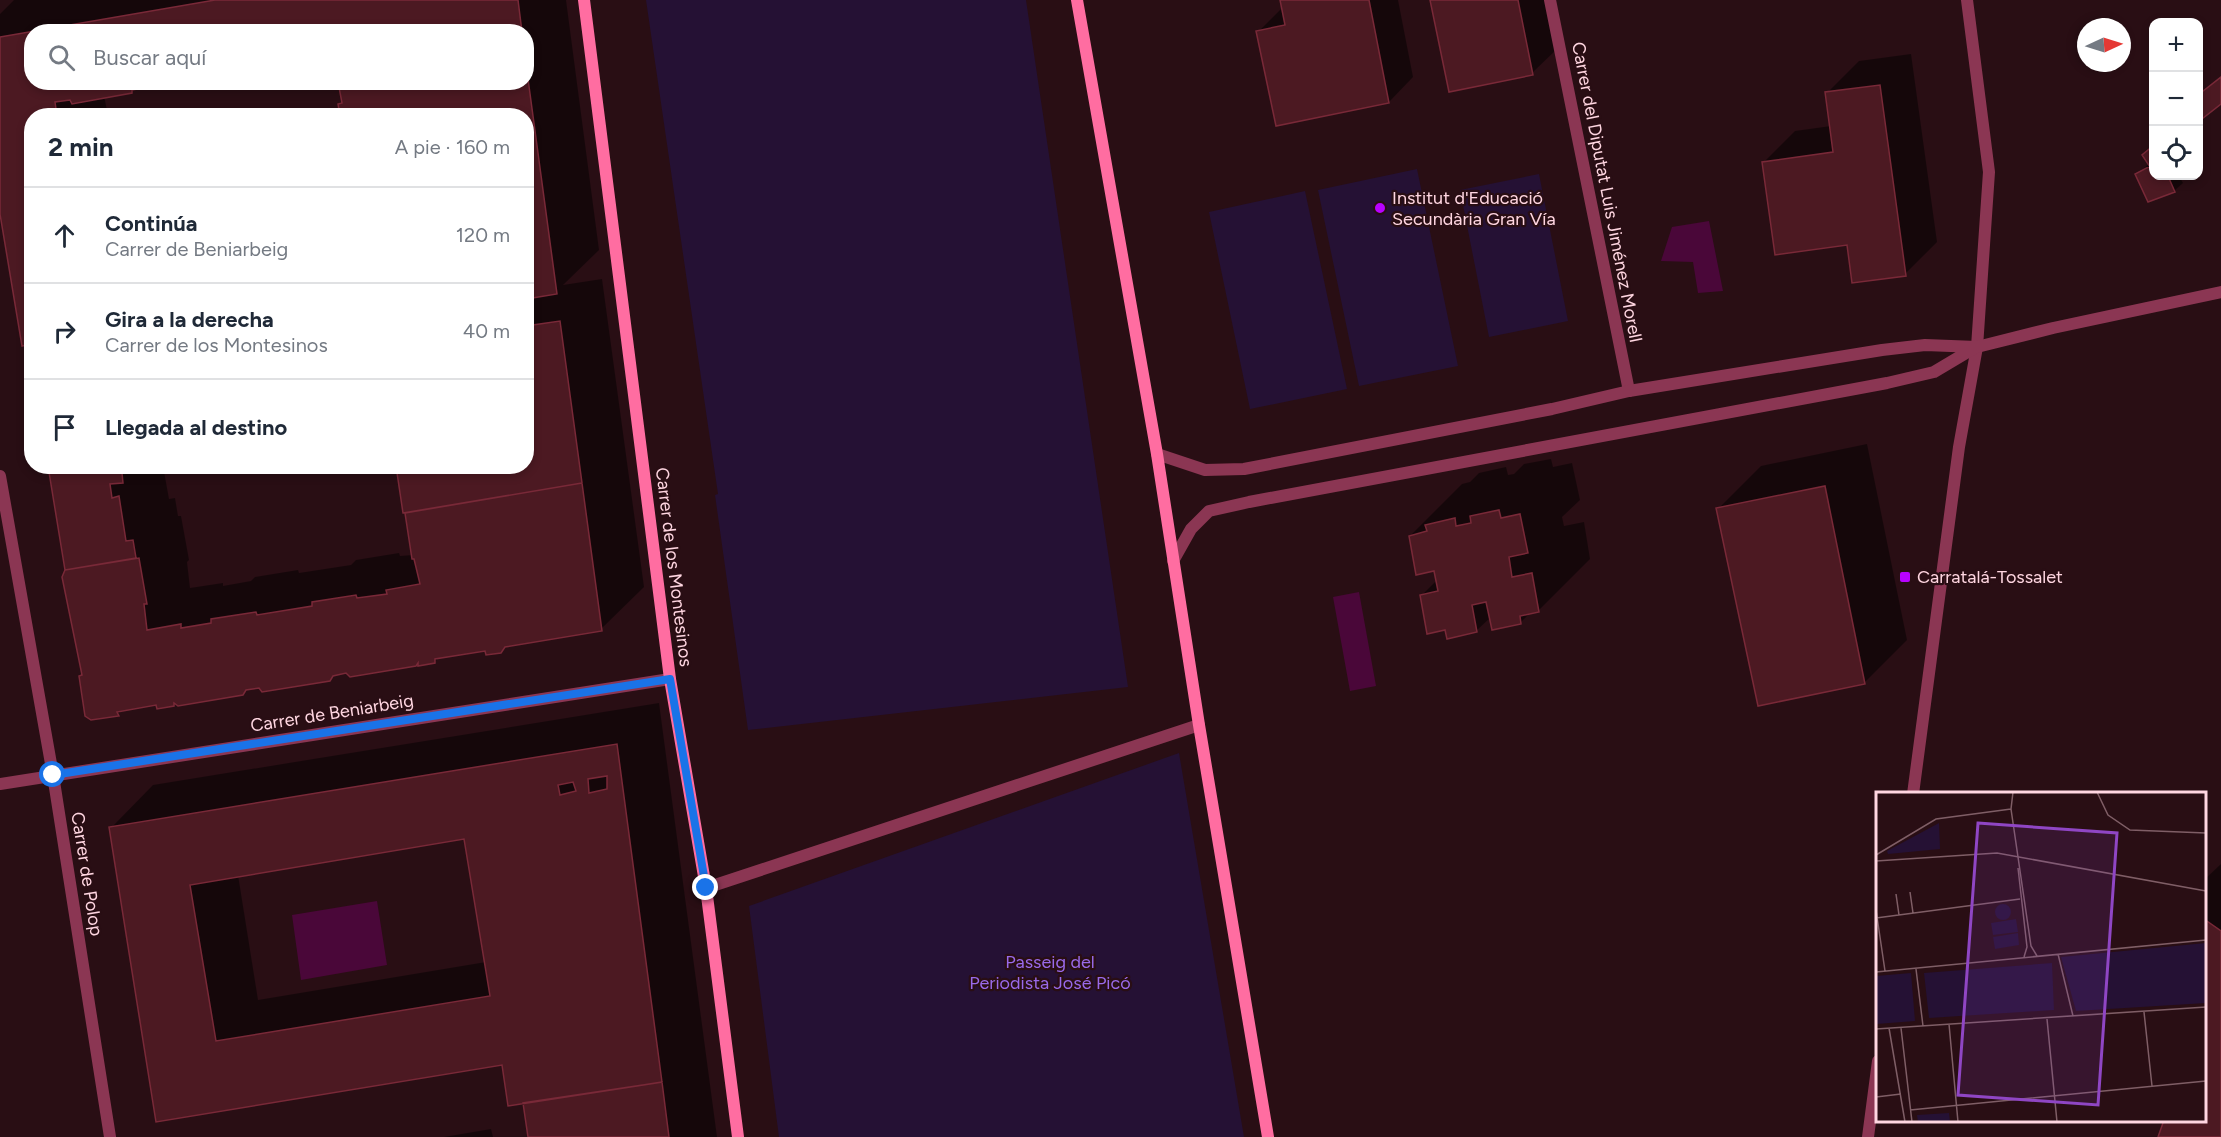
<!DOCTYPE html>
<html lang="es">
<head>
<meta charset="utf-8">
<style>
  :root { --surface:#fff; --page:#f6f6f7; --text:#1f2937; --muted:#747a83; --line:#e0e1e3 }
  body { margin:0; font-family:Figtree,sans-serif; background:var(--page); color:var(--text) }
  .controls { position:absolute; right:18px; top:18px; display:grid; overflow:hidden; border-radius:12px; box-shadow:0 3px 9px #0003 }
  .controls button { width:54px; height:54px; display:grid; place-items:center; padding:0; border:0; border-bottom:2px solid var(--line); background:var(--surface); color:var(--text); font:30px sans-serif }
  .compass { position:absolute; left:2077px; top:18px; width:54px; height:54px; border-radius:50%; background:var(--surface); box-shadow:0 3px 9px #0003; rotate:86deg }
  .stop { position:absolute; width:18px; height:18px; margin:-14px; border:4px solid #1a73e8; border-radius:50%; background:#fff }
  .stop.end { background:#1a73e8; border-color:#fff; box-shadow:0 2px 6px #0008 }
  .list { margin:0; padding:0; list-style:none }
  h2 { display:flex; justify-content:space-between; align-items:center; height:78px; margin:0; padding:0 24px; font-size:26px }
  h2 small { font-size:20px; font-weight:400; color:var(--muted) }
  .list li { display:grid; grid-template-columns:39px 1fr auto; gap:18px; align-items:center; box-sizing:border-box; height:96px; padding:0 24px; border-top:2px solid var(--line) }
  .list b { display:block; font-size:22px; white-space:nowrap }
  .list p { margin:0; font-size:20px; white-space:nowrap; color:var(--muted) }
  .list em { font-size:20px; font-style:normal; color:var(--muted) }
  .icon { flex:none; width:33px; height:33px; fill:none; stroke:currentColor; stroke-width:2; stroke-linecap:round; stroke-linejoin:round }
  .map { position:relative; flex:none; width:2221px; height:1137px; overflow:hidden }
  .search { position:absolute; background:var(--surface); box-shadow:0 3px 9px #0003; left:24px; top:24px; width:510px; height:66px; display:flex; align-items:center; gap:15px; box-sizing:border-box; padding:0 21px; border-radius:24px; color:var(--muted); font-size:22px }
  .panel { position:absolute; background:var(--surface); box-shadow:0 3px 9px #0003; left:24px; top:108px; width:510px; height:366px; border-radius:24px }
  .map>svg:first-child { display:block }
</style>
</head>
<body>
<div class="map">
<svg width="2221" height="1137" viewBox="0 0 2221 1137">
  <rect width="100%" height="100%" fill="#290e14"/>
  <path fill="#251134" d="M646,0h380l102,687 -380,43 -33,-235 3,-1z
    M1417,169l41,197 -99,20 -41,-196z
    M1539,174l29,147 -79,16 -29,-147z
    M1305,191l42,198 -97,20 -41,-197z
    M1179,753l65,384h-465l-30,-231z"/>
  <path fill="#4a0739" d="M1709,221l14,70 -25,2 -5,-31 -32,-1 11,-34z
    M1359,592l17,94 -26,5 -17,-94z
    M377,901l10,64 -86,15 -9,-65z"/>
  <path fill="#0007" fill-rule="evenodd" d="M14,0h552l33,250 -36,35 39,-6 42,308 -43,42 -162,28 -4,5 -16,-1 -73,10 -86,15 -84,17 -2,2 -17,-1 -34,6 -5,4 -37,-38 2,-2 -34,-208h114l6,33 6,-1 3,18h3l8,44 -2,2 3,26 33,-5v3l28,-5 4,-4 43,-7 1,3 52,-8 5,-5 43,-7 1,3 13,-1 -7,-44 120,-45v-350l-187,-12 4,-4 183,-18v-50h-494v50l103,6 -4,3 -27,5 3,14 4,-1 1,7h-80l-32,89v-191z
    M1281,0h117l15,77 -24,25 -131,-70 25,-25z
    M1432,0h115l10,49 -25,24z
    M1911,54l26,188 -32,32 -57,-31 -84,-81 31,-31 36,-5 -4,-33 32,-32z
    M2154,146v30h25l4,7 -9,8 -37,-17 12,-10z
    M1867,444l40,196 -42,42 -147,-173 43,-43z
    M1551,459l2,8 19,-4 8,37 -18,17 2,9 20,-4 6,37 -52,52 -7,1 -11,11 -29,-6 -15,14 -30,-2 -24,-34 15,-15 -2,-11 -25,-33 52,-52 8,-2 9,-9 27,-6 2,8 6,-1 10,-10z
    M659,703l58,434h-187l-5,-36 -22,-38 -346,57 -46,-292 42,-43zM466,837l20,125 -228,38 -20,-125z
    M2221,864v273h-61l44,-17v-240z
    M491,1129l2,8h-49z"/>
  <path fill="#4c1922" stroke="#792938" stroke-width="1.5" fill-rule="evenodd" d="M215,0h303l4,32h-490v50h163l-31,6v-4l-32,6v3l-60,11 -2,-4 -15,2 2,14h-25v228l-10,2 -22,-132v-177z
    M1280,0h89l20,103 -113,23 -20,-95 29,-6z
    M1430,0h88l15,75 -84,17z
    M526,64l31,230 -31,5v-183h-186l-2,-12 4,-1 -4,-21h188z
    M2221,77v27l-23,18v-27z
    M1880,85l26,191 -54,7 -5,-38 -72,10 -13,-93 71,-10 -8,-60z
    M2154,145v28l-12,-18z
    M2154,164v12h14l7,16 -27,10 -13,-28z
    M560,321l22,162 -179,30 -7,-47h130v-140z
    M48,466h112l-38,7 1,10 -13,1 2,14 7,-2 7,45 7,-1 3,18 -71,12z
    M184,466h34l-33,6z
    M582,483l20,148 -97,16 -4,6 -15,2 -1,-4 -50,8v4l-17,3v-3l-2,3 -66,11 -4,-4 -13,3 -3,5 -68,11 -3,-4 -13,2 -3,5 -65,11 -4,-3v3l-17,3 -1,-4 -39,7 2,4 -28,4 -6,-4 -6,-40 3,-1 -20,-98 3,-7 74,-12 8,46h-3l3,26 34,-6v4l30,-5v-4l45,-7 1,3 55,-9v-4l44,-7 1,3 30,-4 -1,-4 34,-6 -6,-25h-2l-7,-46z
    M1825,486l40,198 -107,22 -42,-198z
    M1499,510l2,8 19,-4 8,39 -19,4 3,20 20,-4 7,39 -19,4 1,8 -29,6 -6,-28 -14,3 5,27 -30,7 -2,-9 -18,4 -7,-39 18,-4 -4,-20 -18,4 -7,-39 18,-5 -2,-6 30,-7 1,8 15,-3 -1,-7z
    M617,744l45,338 -154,24 -6,-41 -346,57 -47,-295zM607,776v13l-18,4 -1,-14zM573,782l3,9 -16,4 -2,-10zM464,839l26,157 -274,45 -26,-156z
    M2204,919l17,12v206h-63l6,-17h40z
    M662,1082l7,55h-141l-5,-34z"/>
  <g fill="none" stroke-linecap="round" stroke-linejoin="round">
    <path stroke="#8b3653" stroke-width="12" d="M1550,0l79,391
      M0,476l53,299 57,362
      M0,784l670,-105
      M1913,794l46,-347 18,-100 12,-175 -22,-172
      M706,888l493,-163
      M1868,1137l10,-76"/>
    <path stroke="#8b3653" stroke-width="12" d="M1157,454l48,16 39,-1 308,-60 77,-18 253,-41 43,-5 52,2 76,-19 168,-36
      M1173,561l18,-32 18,-18 40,-9 638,-119 47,-11 42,-25"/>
    <path stroke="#ff6da1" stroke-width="12" d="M584,0l86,679 36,209 32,249
      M1077,0l80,454 42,271 69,412"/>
  </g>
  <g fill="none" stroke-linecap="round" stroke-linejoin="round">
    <path stroke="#1a73e8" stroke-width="8" d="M53,775l617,-96 36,209"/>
  </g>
  <g fill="#b802ff" stroke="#290e14" stroke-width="2">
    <circle cx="1380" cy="208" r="6"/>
    <rect x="1899" y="571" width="12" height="12" rx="3"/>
  </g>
  <g text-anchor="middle" stroke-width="4.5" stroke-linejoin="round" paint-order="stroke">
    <g font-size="18" fill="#ffd6e1" stroke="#290e14">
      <text transform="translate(1607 192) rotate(79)" y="6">Carrer del Diputat Luis Jiménez Morell</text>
      <text transform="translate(674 567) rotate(83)" y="6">Carrer de los Montesinos</text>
      <text transform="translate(332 713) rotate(-9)" y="6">Carrer de Beniarbeig</text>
      <text transform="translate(87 874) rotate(81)" y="6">Carrer de Polop</text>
    </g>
    <g font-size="18" fill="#ffd6e1" stroke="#290e14" text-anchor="start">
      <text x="1392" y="204">Institut d'Educació<tspan x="1392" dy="21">Secundària Gran Vía</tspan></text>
      <text x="1917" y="583">Carratalá-Tossalet</text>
    </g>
    <g font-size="18" fill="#996aea" stroke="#290e14">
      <text x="1050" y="968">Passeig del<tspan x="1050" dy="21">Periodista José Picó</tspan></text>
    </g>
  </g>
  <g transform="translate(1876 792)">
    <rect width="330" height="330" fill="#290e14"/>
    <path d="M63,31l1,26 -52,5 -1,-3zM119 120a8 8 0 1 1 16 0a8 8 0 1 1-16 0ZM140,127l2,13 -25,3 -2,-12zM142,141l1,12 -24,4 -2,-12zM330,151v60l-130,8 -15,-54zM176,171l2,47 -125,8 -5,-45zM35,181l4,48 -39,3v-48zM73,321l1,9h-32l-1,-7z" fill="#251134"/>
    <path fill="none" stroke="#7f5e66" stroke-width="1.5" d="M137,0l-2,17 20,137 6,10M221,0l11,23 22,15 76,3M0,63l60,-36 75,-10M0,69l121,-8 209,38M142,76l9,79 -3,10M34,100l3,21M20,102l3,21M0,118l9,61M0,126l144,-19M182,162l15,62M40,177l7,57M0,180l330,-32M268,220l8,74M171,227l10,103M73,232l9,98M13,236l16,94M25,236l11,94M0,237l330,-22M0,305l25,-3M34,318l296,-29"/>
    <path fill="#8f46c4" fill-opacity="0.15" stroke="#8f46c4" stroke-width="3" d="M102,31l139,10 -19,272 -140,-10z"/>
    <rect width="330" height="330" fill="none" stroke="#ffd6e1" stroke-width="3"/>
  </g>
</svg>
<div class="controls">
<button>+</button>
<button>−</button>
<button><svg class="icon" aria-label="locate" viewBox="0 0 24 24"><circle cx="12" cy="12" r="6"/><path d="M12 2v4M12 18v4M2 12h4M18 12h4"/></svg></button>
</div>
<svg class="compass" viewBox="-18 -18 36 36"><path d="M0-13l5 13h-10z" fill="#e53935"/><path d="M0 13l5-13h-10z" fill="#747a83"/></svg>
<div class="stop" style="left:53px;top:775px"></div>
<div class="stop end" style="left:706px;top:888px"></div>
<div class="search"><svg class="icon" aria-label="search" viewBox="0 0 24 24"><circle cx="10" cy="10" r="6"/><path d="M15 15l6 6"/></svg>Buscar aquí</div>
<section class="panel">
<h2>2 min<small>A pie · 160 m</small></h2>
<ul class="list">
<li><svg class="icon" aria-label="ahead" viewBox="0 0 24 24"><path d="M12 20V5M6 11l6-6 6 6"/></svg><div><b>Continúa</b><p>Carrer de Beniarbeig</p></div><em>120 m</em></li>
<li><svg class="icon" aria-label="right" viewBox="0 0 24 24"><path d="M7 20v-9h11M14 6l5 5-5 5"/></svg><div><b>Gira a la derecha</b><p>Carrer de los Montesinos</p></div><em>40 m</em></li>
<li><svg class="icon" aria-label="arrive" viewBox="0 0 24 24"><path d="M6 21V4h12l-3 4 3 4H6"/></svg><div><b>Llegada al destino</b></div></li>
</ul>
</section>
</div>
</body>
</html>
